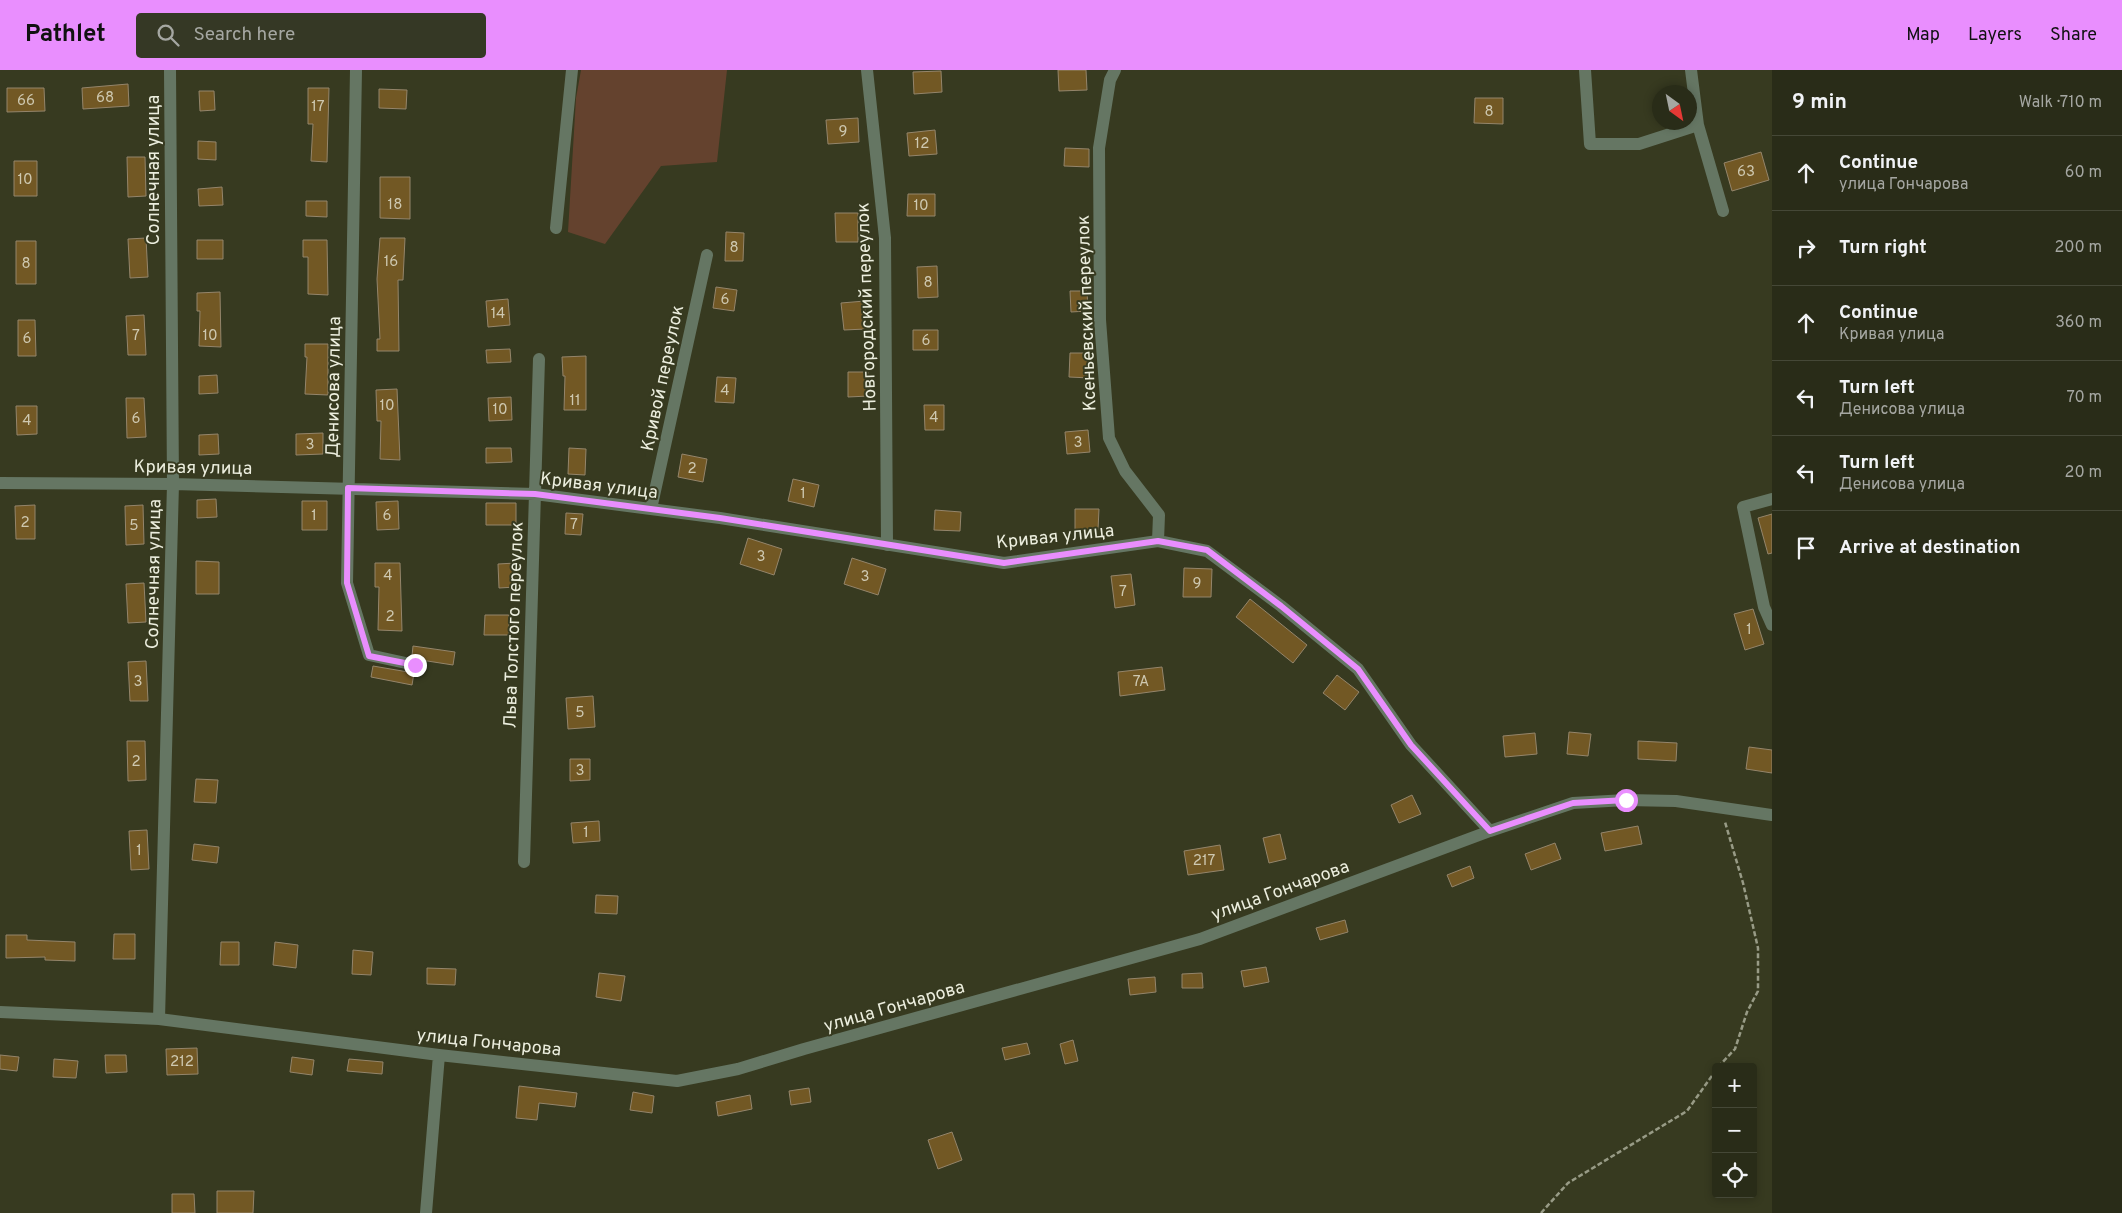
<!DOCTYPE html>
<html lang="en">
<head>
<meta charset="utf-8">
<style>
  :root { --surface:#292c18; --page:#353825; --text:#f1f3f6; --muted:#a5a7a2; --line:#454837; --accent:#e98efe }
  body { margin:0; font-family:Overpass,sans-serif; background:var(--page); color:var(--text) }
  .controls { position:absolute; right:15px; bottom:15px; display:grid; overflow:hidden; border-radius:5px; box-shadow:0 2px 8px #0003 }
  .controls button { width:45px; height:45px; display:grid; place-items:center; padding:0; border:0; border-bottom:1px solid var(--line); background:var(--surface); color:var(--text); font:25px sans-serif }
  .compass { position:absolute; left:1652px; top:15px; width:45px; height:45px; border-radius:50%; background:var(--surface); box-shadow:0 2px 8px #0003; rotate:147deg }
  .stop { position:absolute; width:15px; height:15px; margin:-11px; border:4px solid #e98efe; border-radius:50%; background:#fff }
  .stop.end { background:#e98efe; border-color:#fff; box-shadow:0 1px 5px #0008 }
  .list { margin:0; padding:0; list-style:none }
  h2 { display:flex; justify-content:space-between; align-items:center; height:65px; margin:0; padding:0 20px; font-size:21px }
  h2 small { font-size:16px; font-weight:400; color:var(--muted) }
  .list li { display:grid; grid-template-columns:32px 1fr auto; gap:15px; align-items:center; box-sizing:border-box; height:75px; padding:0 20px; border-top:1px solid var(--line) }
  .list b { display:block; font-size:19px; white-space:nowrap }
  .list p { margin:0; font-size:16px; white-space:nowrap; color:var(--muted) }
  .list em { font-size:16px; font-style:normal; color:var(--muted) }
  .icon { flex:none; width:28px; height:28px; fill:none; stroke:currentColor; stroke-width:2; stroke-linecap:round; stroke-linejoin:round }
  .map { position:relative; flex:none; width:1772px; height:1143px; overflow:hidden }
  header { display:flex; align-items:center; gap:30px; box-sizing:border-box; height:70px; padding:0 25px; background:var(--accent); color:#111 }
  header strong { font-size:24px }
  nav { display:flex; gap:28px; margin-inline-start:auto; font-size:18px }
  .search { width:350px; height:45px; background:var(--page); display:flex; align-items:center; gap:12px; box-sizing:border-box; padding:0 18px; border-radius:5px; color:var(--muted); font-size:19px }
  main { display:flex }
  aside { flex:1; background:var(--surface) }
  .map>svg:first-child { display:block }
</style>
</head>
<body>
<header>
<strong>Pathlet</strong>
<div class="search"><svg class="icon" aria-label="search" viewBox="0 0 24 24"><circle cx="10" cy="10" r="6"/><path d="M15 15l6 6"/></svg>Search here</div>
<nav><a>Map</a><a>Layers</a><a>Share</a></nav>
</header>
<main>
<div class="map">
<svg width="1772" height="1143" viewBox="0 0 1772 1143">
  <rect width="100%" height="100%" fill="#373a20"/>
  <path fill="#64422e" d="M581,0h146l-10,92 -56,4 -56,78 -37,-12 8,-134z"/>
  <path fill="#725824" stroke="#94856b" d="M1058,0h28l1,20 -28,1z
    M941,1l1,21 -28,2 -1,-22z
    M128,14l1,22 -46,3 -1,-21z
    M7,18h37l1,23 -38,1z
    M308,18h21l-2,74 -16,-1 2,-37h-5z
    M379,19l28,1 -1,19 -27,-1z
    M199,21h15l1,19 -15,1z
    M1475,28h28v26l-29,-1z
    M858,48l1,24 -31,2 -2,-24z
    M935,60l2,24 -28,2 -2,-23z
    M198,71l18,1v18l-18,-1z
    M1065,78l24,1v18l-25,-1z
    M1761,82l8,28 -37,11 -8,-28z
    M127,87h18l1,39 -18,1z
    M14,91h23v35h-23z
    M380,107h30v42l-30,-1z
    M222,117l1,18 -24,1 -1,-17z
    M908,124h27v22h-28z
    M306,131h21v16l-21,-1z
    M835,143h23v29h-22z
    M726,162l18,1 -1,28h-18z
    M146,168l2,39 -18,1 -2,-39z
    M380,168h25l-2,42h-5l1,71h-22v-12h3l-3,-60z
    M197,170h26v19h-26z
    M303,170h24l1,55 -20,-1v-37h-5z
    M16,171h20v43h-20z
    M937,196l1,31 -20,1 -1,-31z
    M716,217l21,3 -3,21 -21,-3z
    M1070,221h17l1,20 -17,1z
    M220,222l1,55 -22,-1 1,-35h-3v-18z
    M508,229l2,26 -22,2 -2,-26z
    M865,231l1,28 -22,1 -3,-27z
    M144,245l2,40h-18l-2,-39z
    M18,250h17l1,36h-18z
    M913,260h25v20h-25z
    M305,274h23v51l-23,-1 2,-37h-2z
    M510,279l1,13 -24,1 -1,-13z
    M1070,283h21l-1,25 -21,-1z
    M586,286v54h-22l1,-34h-2l-1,-19z
    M848,302h20l1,24 -21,1z
    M217,305l1,18 -19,1v-18z
    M717,307l19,1 -2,25 -19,-1z
    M397,319l3,71 -20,-1 1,-38h-4l-1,-31z
    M511,327l1,23 -23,1 -1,-23z
    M126,328h18l2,39 -19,1z
    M924,335h20v25h-19z
    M16,336h21v28l-20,1z
    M1088,360l2,22 -23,2 -2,-22z
    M323,363v21l-27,1v-21z
    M218,364l1,20 -20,1v-20z
    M486,378h25l1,14 -26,1z
    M569,378l17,1 -1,26 -17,-1z
    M682,384l25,5 -4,23 -25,-5z
    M793,409l26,6 -5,22 -26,-6z
    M216,429l1,18 -20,1v-18z
    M302,431h25v29h-25z
    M398,431l1,28 -22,1 -1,-28z
    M486,433h30v22h-30z
    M35,435v34h-19l-1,-33z
    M143,435l1,39 -18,1 -1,-39z
    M1075,439h24l-1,21h-23z
    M935,440l26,2 -1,19 -26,-1z
    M566,443l17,1 -2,21 -16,-1z
    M1772,444v39l-4,1 -10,-36z
    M748,468l34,11 -8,26 -34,-11z
    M852,488l34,11 -8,26 -34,-11z
    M196,491l23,1v32h-23z
    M375,493h25l2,68 -24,-1 1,-43h-4z
    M516,493v24l-17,1 -1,-24z
    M1184,498l28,1 -1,28h-28z
    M1131,504l4,31 -20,3 -4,-32z
    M144,513l2,39 -18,1 -2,-39z
    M1250,529l57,46 -14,18 -57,-46z
    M1753,539l11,35 -19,6 -11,-36z
    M485,545h24v20h-25z
    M413,576l42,6 -2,13 -32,-5 -9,-4z
    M146,591l2,40h-18l-2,-39z
    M373,596l41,7 -2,12 -41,-8z
    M1162,597l3,23 -45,6 -2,-24z
    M1337,605l22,17 -14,18 -22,-17z
    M593,626l2,31 -27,2 -2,-31z
    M1569,662l22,2 -3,22 -21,-2z
    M1535,663l2,21 -32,3 -2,-21z
    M127,671h18l1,39 -18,1z
    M1638,671l39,2 -1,18 -38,-2z
    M1749,677l23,3v23l-26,-4z
    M570,689h20v21l-20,1z
    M196,709l22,1 -2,23 -22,-1z
    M1412,725l9,19 -22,9 -8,-18z
    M599,751l1,20 -27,2 -2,-20z
    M1638,756l4,18 -37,7 -4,-18z
    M147,760l2,39 -18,1 -2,-39z
    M1280,764l6,25 -17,4 -6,-25z
    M1555,773l6,16 -30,11 -6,-16z
    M194,774l25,3 -2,16 -25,-3z
    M1220,775l4,25 -36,5 -4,-24z
    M1470,796l4,12 -22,9 -5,-12z
    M596,825l22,1 -1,18 -22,-1z
    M1345,850l3,12 -28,8 -4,-12z
    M114,864h21v25h-22z
    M6,865h21v5l48,2v19l-30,-1v-3l-39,1z
    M221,872h18v23h-19z
    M275,872l23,3 -2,23 -23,-3z
    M353,880l20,2 -2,23 -19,-1z
    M1266,897l3,15 -25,5 -3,-16z
    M427,898l29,1 -1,16 -28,-1z
    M599,903l26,3 -4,25 -25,-4z
    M1202,903l1,15h-21v-14z
    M1155,907l1,15 -26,3 -2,-16z
    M1073,970l5,21 -13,3 -5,-20z
    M1027,973l3,11 -25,6 -3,-12z
    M197,978l1,26 -31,1 -1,-26z
    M0,985l19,2 -2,14 -17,-2z
    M105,985h21l1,17 -21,1z
    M292,987l22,3 -2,15 -22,-3z
    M54,989l24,2 -2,17 -23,-1z
    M349,989l34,3 -1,12 -35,-3z
    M519,1016l58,7 -2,14 -36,-4 -2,17 -21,-2z
    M809,1018l2,14 -20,3 -2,-14z
    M633,1022l21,4 -2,17 -22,-3z
    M750,1025l2,14 -34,7 -2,-14z
    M952,1062l10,28 -24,9 -10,-29z
    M217,1121h37l-1,22h-36z
    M172,1124h22l1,19h-23z"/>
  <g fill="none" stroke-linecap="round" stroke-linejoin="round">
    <path stroke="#989b86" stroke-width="2.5" stroke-dasharray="5 2.5" stroke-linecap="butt" d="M1718,997l17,-18 12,-37 11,-21v-43l-15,-65 -18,-61
      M1541,1143l27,-30 119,-72 29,-41"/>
    <path stroke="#657663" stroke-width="12" d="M356,0l-9,513 22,72 46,10
      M867,0l18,168 2,307
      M1115,0l-5,10 -11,68 1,172 9,118 16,33 34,44 -1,26
      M1585,0l5,74h49l59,-19
      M1691,0l7,55 25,86
      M556,158l16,-158
      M0,413l173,1 362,10 185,24 284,45 154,-22 49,10 74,55 77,63 53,76 79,86
      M1772,429l-29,8 21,100 8,18
      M651,439l56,-254
      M524,792l15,-503
      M0,942l159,7 280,36 238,26 61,-12 66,-20 396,-110 290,-108 83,-28 53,-3 50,1 96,14
      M159,949l14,-535 -3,-414
      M426,1143l13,-158"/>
  </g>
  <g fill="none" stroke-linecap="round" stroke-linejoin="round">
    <path stroke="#e98efe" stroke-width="6" d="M415,595l-46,-9 -22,-73 1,-95 187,6 185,24 284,45 154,-22 49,9 74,56 77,63 53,76 79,86 83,-28 53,-3"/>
  </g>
  <g text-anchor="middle" stroke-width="4" stroke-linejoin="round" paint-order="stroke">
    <g font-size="15" fill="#cec8b0">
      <text x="105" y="32">68</text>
      <text x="26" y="35">66</text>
      <text x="318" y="41">17</text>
      <text x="1489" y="46">8</text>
      <text x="843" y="66">9</text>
      <text x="922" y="78">12</text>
      <text x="1746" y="106">63</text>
      <text x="25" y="114">10</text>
      <text x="395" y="139">18</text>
      <text x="921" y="140">10</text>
      <text x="734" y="182">8</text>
      <text x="391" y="196">16</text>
      <text x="26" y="198">8</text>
      <text x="928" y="217">8</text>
      <text x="725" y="234">6</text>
      <text x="498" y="248">14</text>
      <text x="136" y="270">7</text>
      <text x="210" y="270">10</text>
      <text x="27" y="273">6</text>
      <text x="926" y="275">6</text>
      <text x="725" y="325">4</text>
      <text x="575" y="335">11</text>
      <text x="387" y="340">10</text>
      <text x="500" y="344">10</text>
      <text x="934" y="352">4</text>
      <text x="136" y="353">6</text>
      <text x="27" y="355">4</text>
      <text x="1078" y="377">3</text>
      <text x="310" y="379">3</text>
      <text x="692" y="403">2</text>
      <text x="803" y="428">1</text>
      <text x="314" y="450">1</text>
      <text x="387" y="450">6</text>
      <text x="25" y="457">2</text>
      <text x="574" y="459">7</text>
      <text x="134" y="460">5</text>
      <text x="761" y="491">3</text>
      <text x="388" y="510">4</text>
      <text x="865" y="511">3</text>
      <text x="1197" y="518">9</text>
      <text x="1123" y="526">7</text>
      <text x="390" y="551">2</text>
      <text x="1749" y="564">1</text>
      <text x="138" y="616">3</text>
      <text x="1141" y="616">7А</text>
      <text x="580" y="647">5</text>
      <text x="136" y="696">2</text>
      <text x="580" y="705">3</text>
      <text x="586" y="767">1</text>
      <text x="139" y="785">1</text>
      <text x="1204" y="795">217</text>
      <text x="182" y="996">212</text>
    </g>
    <g font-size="18" fill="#eceede" stroke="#373a20">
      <text transform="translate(153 100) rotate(-90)" y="6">Солнечная улица</text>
      <text transform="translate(866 237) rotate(-92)" y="6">Новгородский переулок</text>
      <text transform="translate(1086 243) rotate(-92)" y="6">Ксеньевский переулок</text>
      <text transform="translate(662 308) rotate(-78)" y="6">Кривой переулок</text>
      <text transform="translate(333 317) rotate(-89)" y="6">Денисова улица</text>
      <text transform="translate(193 397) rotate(1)" y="6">Кривая улица</text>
      <text transform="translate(599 415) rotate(7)" y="6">Кривая улица</text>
      <text transform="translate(1055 466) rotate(-6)" y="6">Кривая улица</text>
      <text transform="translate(153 504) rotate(-89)" y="6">Солнечная улица</text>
      <text transform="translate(513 555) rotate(-88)" y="6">Льва Толстого переулок</text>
      <text transform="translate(1280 820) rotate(-20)" y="6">улица Гончарова</text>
      <text transform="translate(894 936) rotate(-16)" y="6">улица Гончарова</text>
      <text transform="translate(489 972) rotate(6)" y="6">улица Гончарова</text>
    </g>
  </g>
</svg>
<div class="controls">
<button>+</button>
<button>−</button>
<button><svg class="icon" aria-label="locate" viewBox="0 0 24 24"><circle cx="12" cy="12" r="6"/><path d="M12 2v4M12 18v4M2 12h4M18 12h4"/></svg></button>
</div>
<svg class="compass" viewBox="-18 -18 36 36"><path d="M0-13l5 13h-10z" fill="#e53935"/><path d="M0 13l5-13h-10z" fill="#a5a7a2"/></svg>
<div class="stop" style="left:1626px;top:730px"></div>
<div class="stop end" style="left:415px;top:595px"></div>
</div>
<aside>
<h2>9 min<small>Walk · 710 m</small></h2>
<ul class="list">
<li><svg class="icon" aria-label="ahead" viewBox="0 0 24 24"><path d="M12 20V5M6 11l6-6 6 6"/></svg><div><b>Continue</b><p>улица Гончарова</p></div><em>60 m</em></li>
<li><svg class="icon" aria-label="right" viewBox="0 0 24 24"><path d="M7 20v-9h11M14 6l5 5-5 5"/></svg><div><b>Turn right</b></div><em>200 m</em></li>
<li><svg class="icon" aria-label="ahead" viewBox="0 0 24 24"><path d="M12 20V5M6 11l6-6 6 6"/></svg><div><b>Continue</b><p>Кривая улица</p></div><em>360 m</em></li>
<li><svg class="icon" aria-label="left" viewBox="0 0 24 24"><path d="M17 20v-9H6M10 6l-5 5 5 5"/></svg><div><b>Turn left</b><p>Денисова улица</p></div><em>70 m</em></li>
<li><svg class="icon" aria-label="left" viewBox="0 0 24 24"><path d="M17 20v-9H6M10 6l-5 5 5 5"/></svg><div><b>Turn left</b><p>Денисова улица</p></div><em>20 m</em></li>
<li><svg class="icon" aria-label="arrive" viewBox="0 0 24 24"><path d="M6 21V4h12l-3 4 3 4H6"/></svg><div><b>Arrive at destination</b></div></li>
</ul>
</aside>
</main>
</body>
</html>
